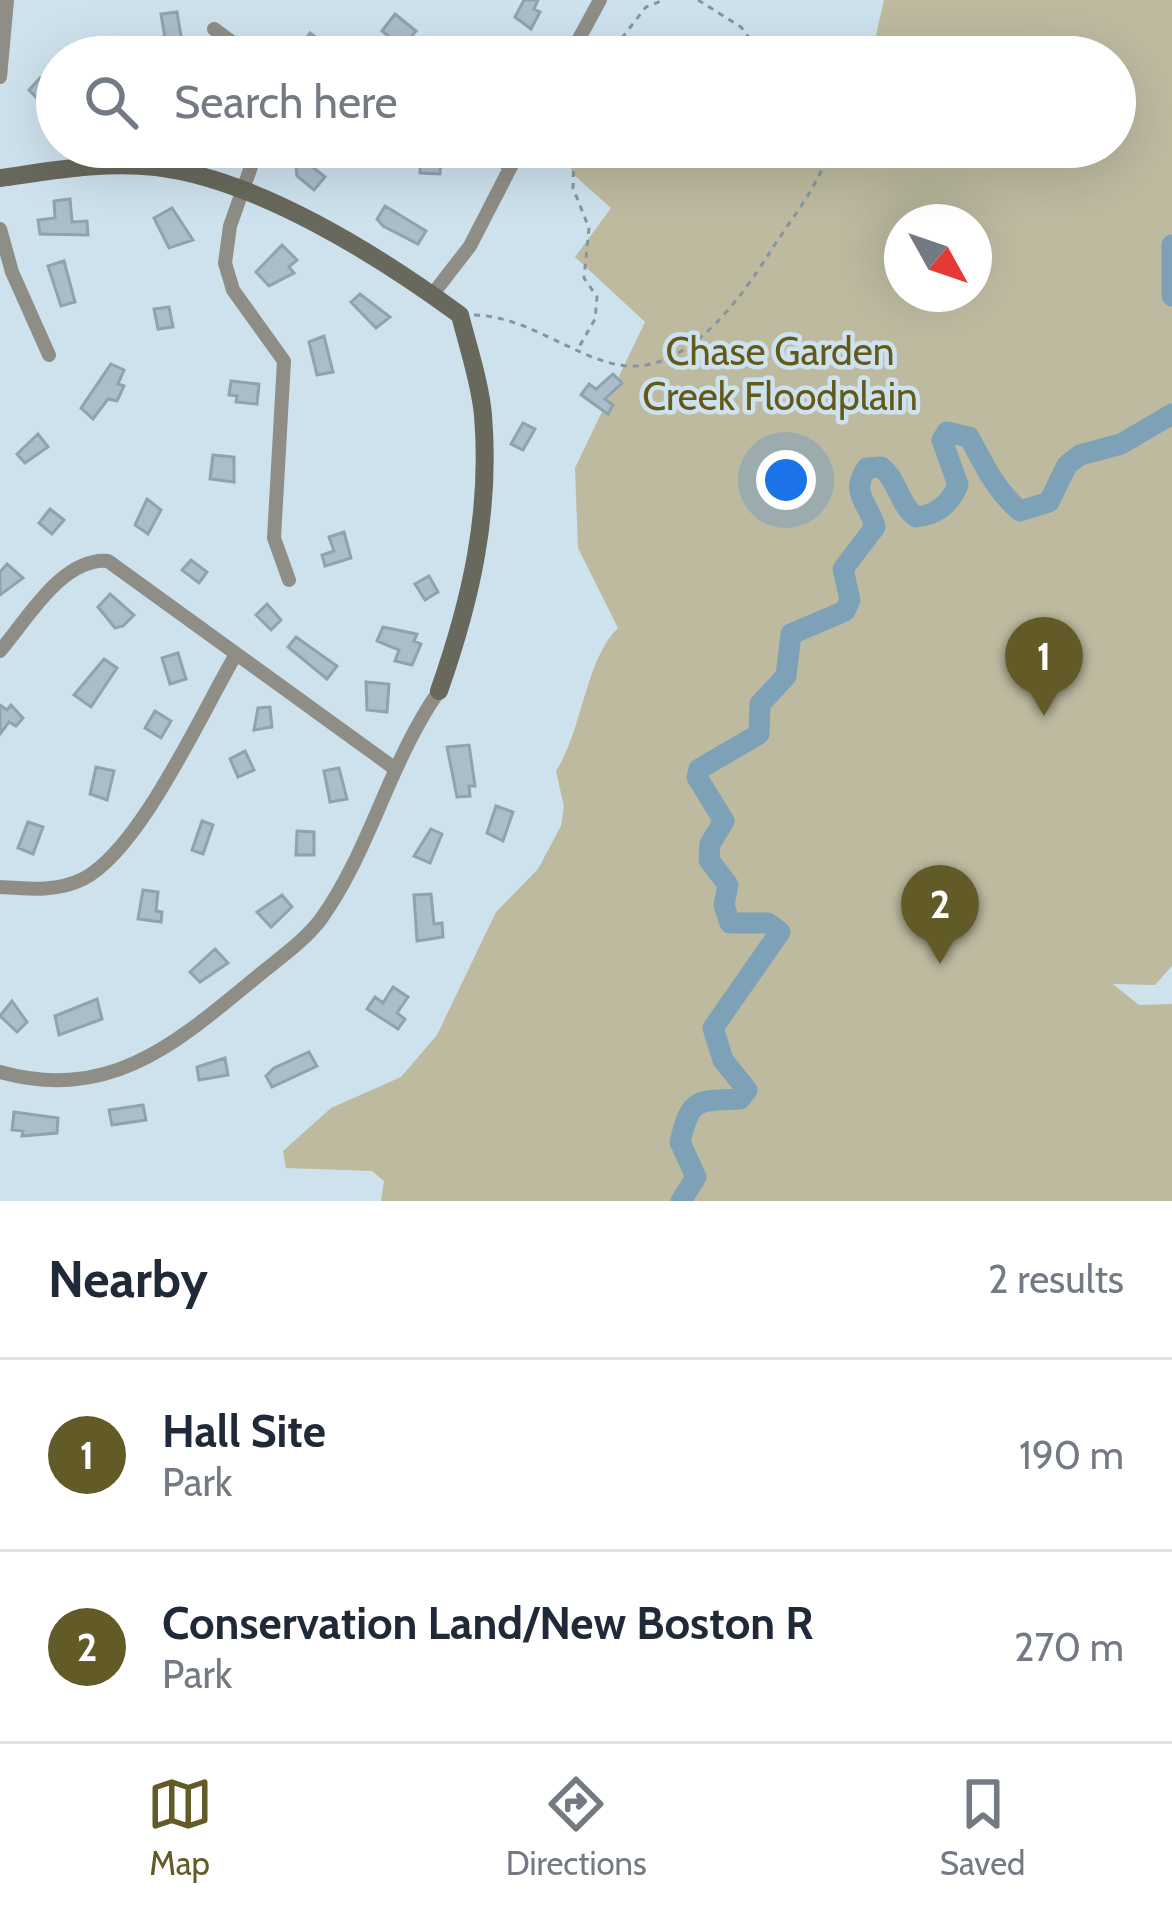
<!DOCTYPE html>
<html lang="en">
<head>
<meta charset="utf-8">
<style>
  :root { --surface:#fff; --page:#f6f6f7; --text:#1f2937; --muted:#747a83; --line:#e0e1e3; --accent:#625a27 }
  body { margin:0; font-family:Cabin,sans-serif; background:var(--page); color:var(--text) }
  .compass { position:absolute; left:884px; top:204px; width:108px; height:108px; border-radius:50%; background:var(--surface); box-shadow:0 12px 48px #0002; rotate:130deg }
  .you { position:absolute; left:786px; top:480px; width:42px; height:42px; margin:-30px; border:9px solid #fff; border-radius:50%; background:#1a73e8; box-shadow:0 0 0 18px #1a73e833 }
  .badge { display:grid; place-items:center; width:78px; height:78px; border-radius:50%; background:var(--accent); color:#fff; font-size:39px; font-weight:700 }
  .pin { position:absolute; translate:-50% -99px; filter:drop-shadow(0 3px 6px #0008) }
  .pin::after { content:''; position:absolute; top:63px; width:42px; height:36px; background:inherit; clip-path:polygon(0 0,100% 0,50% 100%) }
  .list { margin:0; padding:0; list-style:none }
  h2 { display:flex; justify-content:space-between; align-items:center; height:156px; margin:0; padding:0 48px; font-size:51px }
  h2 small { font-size:39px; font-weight:400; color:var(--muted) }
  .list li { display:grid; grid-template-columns:78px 1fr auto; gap:36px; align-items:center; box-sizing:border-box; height:192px; padding:0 48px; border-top:3px solid var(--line) }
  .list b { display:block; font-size:45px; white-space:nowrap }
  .list p { margin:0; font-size:39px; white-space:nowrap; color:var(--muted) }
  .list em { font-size:39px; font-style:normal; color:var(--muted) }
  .icon { flex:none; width:66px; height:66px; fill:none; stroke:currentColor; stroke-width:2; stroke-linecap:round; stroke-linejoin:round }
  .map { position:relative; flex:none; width:1172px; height:1201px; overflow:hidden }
  .search { position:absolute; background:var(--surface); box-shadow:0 12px 48px #0002; left:36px; right:36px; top:36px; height:132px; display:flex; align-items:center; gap:30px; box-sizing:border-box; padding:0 42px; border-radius:66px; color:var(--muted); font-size:45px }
  .sheet { height:540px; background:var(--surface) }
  nav { display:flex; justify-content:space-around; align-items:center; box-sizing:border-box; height:168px; border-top:3px solid var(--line); background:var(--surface); font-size:33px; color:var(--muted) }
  nav a { display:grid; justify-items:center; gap:6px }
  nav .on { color:var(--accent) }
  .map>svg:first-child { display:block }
</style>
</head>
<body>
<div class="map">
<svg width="1172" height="1201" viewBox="0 0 1172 1201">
  <rect width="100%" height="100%" fill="#cee2ed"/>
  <path fill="#bdbaa0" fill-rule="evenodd" d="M884,0h288v966l-17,19 -42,-1 26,21 33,-1v197h-791l3,-20 -12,-10 -86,-3 -3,-17 48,-43 70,-31 36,-42 59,-123 42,-43 23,-43 3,-19 -8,-36c26,-40 30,-113 62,-143l-40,-80 -3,-80 70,-146 -70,-65 36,-49 -37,-33 -12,-28h247l-2,11 14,-11h294v-90h-244zM902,222h72v72h-72z"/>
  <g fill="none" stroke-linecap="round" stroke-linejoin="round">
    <path stroke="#7da2b7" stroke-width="21" d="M1172,245v51
      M681,1201l15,-24 -16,-35c11,-45 16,-41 60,-43l7,-9 -24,-30 -10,-32 67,-96 -12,-9h-38l-6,-18 4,-20 -19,-25 1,-16 14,-23 -27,-44 2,-8 60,-35 1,-30 26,-28 5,-42 54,-23 5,-11 -7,-31 32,-42c-6,-24 -26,-34 -8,-59l14,-1c17,13 17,36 35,50 20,-2 34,-13 42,-32l-16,-45 5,-8 22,5c15,27 26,53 51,74l29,-9 18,-37 13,-10 41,-11 51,-30"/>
  </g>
  <path fill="#aabdc8" stroke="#8fa2ad" stroke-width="3" d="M524,0h14l-4,9 6,3 -9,17 -16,-12z
    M177,12l7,42 -16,2 -7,-42z
    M395,14l21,17 -13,16 -21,-16z
    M310,33l17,12 -9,12 -17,-12z
    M40,78l17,17v24l-28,-29z
    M294,147h13l2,17 16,13 -11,13 -17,-14z
    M421,148l20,7 -1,19 -20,-1z
    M70,199l2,23 15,-1 1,14 -48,-1 -2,-14 17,-2 -1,-17z
    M385,206l41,25 -8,13 -35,-18 -6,-7z
    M172,208l21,32 -24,8 -15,-30z
    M282,245l15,15 -8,7 5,6 -25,13 -13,-14z
    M64,261l11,41 -14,4 -13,-40z
    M360,294l30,23 -14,11 -25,-26z
    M169,307l4,20 -15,2 -4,-20z
    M324,336l9,36 -16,3 -8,-33z
    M111,364l13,6 -6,14 6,2 -7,15 -9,-2 -15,20 -12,-11z
    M613,374l9,9 -17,16 8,6 -5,9 -27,-19 8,-11 7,5z
    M231,381l28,3 -2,20 -21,-2 1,-6 -8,-1z
    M523,423l12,6 -12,21 -12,-6z
    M38,434l10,13 -23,16 -8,-9z
    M213,455l21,2v25l-24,-3z
    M147,499l14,11 -13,24 -13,-9z
    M50,509l14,11 -12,14 -13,-11z
    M344,532l7,26 -26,8 -3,-11 12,-4 -5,-14z
    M191,560l16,12 -8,11 -17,-13z
    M7,564l16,14 -23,17v-23z
    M429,576l9,16 -13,8 -10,-16z
    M110,594l24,21 -11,11 -8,2 -17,-21z
    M267,604l14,16 -10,10 -15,-15z
    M383,627l34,7 -3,7 7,3 -9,21 -17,-4 4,-11 -22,-9z
    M296,637l41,29 -10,13 -39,-32z
    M178,653l8,26 -16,5 -8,-26z
    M104,659l13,9 -26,39 -17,-12z
    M366,682l23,2 -2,28 -20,-2z
    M0,705l7,5 4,-5 12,13 -7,8 -7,-4 -9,12z
    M270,707l2,20 -18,3 4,-22z
    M155,711l16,10 -10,17 -16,-10z
    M469,745l6,41h-6l1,10 -13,1 -10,-50z
    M245,751l9,19 -16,7 -8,-18z
    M96,767l18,4 -7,29 -17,-6z
    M339,768l8,31 -17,3 -6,-31z
    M496,806l17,6 -10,29 -16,-8z
    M202,821l11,4 -10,29 -11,-4z
    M28,822l15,5 -10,27 -15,-6z
    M431,829l11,5 -12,29 -16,-7z
    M297,831l17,1v23h-18z
    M143,890l15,2 -2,19 6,1 -1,10 -23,-3z
    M431,894l3,30 8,-1 1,14 -26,4 -3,-46z
    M282,895l10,12 -21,20 -14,-15z
    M215,949l13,14 -28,19 -10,-10z
    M393,987l15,10 -11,16 8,6 -7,10 -31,-20 8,-12 8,6z
    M97,999l5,20 -43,16 -4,-19z
    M12,1001l15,21 -10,10 -17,-16z
    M309,1052l8,14 -45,21 -6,-11 8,-8z
    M225,1058l3,17 -29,5 -2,-13z
    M143,1105l3,15 -34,5 -3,-15z
    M14,1112l44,6 -1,15 -35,3 1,-5 -11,-1z"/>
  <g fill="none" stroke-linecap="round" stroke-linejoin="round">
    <path stroke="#86959e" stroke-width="3" stroke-dasharray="6 6" stroke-linecap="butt" d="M698,0l43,27 23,30
      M607,57l39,-50 18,-7
      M574,147l-1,41 16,40 -5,50 13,19 -2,22 -16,28
      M474,315c51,1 92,37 140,49 69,16 125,-63 156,-112 21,-33 50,-67 60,-105"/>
    <path stroke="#8f8e86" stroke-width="14" d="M214,29l38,28
      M569,57l31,-57
      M0,77l7,-77
      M258,147l-28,79 -5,37 8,27 51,71 -10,177 15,42
      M479,147l31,19
      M0,229l12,43 37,83
      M432,295l38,-49 51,-99
      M0,651c27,-31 62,-94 108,-90l286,207
      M0,887c28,2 57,5 83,-8 57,-29 118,-165 152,-223
      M0,1072c109,30 174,-27 253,-92 22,-19 50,-37 68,-61 49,-68 68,-157 118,-228"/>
    <path stroke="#69685c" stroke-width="18" d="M0,178c51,-7 104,-17 156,-11 101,12 222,88 304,148 8,32 20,67 23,100 8,98 -12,185 -44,276"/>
  </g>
  <g text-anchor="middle" stroke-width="9" stroke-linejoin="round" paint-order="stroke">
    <g font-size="39" fill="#62591b" stroke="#cee2ed">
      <text x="780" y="365">Chase Garden<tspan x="780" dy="45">Creek Floodplain</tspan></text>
    </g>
  </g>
</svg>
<svg class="compass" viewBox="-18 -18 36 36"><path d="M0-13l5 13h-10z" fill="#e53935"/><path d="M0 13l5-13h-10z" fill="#747a83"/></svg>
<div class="you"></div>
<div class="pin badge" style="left:1044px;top:716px">1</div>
<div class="pin badge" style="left:940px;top:964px">2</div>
<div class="search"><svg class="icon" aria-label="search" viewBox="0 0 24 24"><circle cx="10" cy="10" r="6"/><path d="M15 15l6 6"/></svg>Search here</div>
</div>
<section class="sheet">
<h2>Nearby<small>2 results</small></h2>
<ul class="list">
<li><span class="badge">1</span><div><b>Hall Site</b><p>Park</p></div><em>190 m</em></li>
<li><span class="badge">2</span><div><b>Conservation Land/New Boston R</b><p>Park</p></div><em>270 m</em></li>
</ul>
</section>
<nav>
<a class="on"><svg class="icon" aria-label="map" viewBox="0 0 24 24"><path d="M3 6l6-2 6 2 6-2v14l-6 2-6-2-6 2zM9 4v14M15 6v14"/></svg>Map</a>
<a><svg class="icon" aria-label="directions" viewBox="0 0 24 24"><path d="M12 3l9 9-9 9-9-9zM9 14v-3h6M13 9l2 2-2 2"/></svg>Directions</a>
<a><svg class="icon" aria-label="saved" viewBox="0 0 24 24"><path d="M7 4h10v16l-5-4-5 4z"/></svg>Saved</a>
</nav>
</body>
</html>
